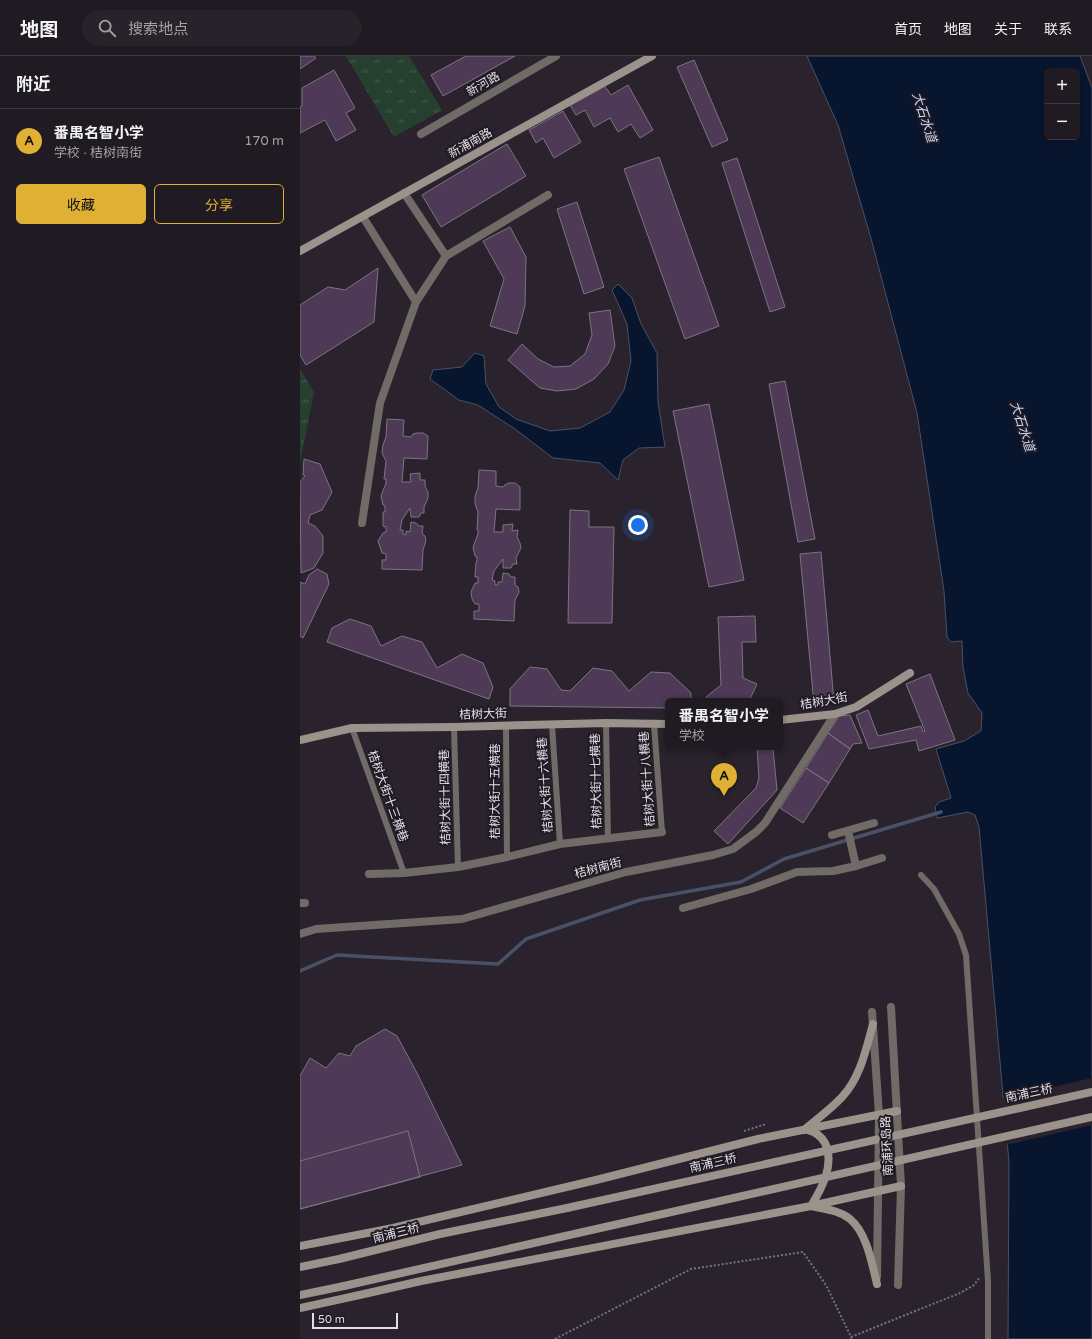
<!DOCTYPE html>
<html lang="zh">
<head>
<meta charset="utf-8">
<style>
  :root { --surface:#201a22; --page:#28232a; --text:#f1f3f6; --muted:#a2a1a5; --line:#3d3840; --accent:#e0b034 }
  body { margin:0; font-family:"Varela Round","Noto Sans SC",sans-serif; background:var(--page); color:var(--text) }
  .controls { position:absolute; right:12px; top:12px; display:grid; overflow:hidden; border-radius:6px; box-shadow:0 2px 6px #0003 }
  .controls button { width:36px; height:36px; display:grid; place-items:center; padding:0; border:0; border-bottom:1px solid var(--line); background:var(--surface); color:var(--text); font:20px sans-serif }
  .scale { position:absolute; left:12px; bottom:10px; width:86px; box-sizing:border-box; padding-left:4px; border:2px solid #e2dee5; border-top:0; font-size:11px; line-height:14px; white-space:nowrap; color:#e2dee5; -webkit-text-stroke:3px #201a23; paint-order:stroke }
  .you { position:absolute; left:338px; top:469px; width:14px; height:14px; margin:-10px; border:3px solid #fff; border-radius:50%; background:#1a73e8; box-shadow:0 0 0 6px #1a73e833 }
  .badge { display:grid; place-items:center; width:26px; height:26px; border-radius:50%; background:var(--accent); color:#111; font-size:13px; font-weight:700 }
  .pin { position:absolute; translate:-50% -33px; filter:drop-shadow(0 1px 2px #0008) }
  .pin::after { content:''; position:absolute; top:21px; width:14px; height:12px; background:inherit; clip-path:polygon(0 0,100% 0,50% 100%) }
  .popup { position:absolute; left:365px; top:642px; width:118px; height:52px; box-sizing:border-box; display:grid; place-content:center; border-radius:6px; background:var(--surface); filter:drop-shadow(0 1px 3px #0005); font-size:13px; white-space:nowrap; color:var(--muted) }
  .popup b { font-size:15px; color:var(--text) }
  .popup::after { content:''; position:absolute; left:50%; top:100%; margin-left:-8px; border:8px solid transparent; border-top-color:var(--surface) }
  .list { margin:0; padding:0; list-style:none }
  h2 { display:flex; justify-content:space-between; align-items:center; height:52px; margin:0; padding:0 16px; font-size:17px }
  h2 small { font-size:13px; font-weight:400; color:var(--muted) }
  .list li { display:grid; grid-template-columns:26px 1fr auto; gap:12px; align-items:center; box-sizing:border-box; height:64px; padding:0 16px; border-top:1px solid var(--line) }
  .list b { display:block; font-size:15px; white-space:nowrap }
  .list p { margin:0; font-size:13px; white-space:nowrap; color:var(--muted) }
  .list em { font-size:13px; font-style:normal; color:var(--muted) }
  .actions { display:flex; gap:8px; padding:12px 16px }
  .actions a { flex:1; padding:9px 0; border:1px solid var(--accent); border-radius:6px; text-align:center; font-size:14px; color:var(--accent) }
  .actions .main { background:var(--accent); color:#111 }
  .icon { flex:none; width:22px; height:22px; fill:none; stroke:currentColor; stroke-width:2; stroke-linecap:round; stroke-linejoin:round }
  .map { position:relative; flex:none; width:792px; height:1283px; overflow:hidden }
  header { display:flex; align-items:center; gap:24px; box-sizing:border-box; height:56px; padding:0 20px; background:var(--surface); border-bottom:1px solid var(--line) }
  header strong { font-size:19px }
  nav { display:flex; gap:22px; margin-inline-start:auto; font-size:14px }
  .search { width:280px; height:36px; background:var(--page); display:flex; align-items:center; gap:10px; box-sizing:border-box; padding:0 14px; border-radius:22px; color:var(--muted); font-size:15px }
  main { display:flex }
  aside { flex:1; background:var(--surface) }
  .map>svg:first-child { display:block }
</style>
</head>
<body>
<header>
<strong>地图</strong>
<div class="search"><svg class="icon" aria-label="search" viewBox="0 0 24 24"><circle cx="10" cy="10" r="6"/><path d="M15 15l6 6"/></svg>搜索地点</div>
<nav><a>首页</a><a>地图</a><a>关于</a><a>联系</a></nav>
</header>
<main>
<aside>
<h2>附近<small></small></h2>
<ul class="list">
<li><span class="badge">A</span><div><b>番禺名智小学</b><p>学校 · 桔树南街</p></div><em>170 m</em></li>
</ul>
<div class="actions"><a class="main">收藏</a><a>分享</a></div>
</aside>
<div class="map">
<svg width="792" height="1283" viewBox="0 0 792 1283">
  <defs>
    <pattern id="grass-tufts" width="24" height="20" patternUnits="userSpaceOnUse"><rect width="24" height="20" fill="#26402f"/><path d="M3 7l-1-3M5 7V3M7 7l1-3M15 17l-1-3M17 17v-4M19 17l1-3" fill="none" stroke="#455b4d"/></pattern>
  </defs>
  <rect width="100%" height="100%" fill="#2a232d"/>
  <path fill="url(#grass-tufts)" d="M46,0h63l33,54 -48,27z
    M0,313l14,23 -14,71z"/>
  <path fill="#08152f" stroke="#495166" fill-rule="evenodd" d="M507,0h273l12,32v1251h-84l1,-177 -30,-335 -4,-12 -7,-3 -31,6 -2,-11 4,-5 12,-4 -15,-49 28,-8 17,-10 1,-18 -14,-20 -5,-26 -1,-26 -11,1 -4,-5 -3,-46 -27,-178 -45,-171 -34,-117zM747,15h30v66h-30z
    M318,228l14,14 9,26 16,29 1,49 7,45 -26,1 -16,12 -5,20 -18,-17 -47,-5 -38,-29 -37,-24 -19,-5 -29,-21 3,-9 29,-3 13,-14 9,3 2,28 13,23 17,12 34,12 30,-3 30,-16 14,-22 7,-29 -4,-37 -15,-34z"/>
  <path fill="#2a232d" d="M792,1022v47l-86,20 -5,-46z"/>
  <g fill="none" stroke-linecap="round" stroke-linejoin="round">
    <path stroke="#495166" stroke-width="3.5" d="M0,915l37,-16 161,9 28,-25 114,-39 101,-18 43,-23 157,-47"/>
  </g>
  <path fill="#4e3a57" stroke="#7c7480" d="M0,0h14l2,2 -16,11z
    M166,0h49l-72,40 -12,-21z
    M394,4l34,80 -16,7 -35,-80z
    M34,14l21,38 -9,5 10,17 -20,11 -11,-21 -25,13v-26l2,-1v-18z
    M304,29l7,10 17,-10 25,45 -13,8 -9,-14 -13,8 -8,-14 -16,9 -9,-17 -9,5 -6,-10z
    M263,55l18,31 -27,16 -11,-20 -7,5 -7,-13z
    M207,88l19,32 -85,51 -19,-32z
    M359,101l60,169 -34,13 -61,-170z
    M437,102l48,149 -15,5 -48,-149z
    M277,146l27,85 -20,7 -27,-85z
    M210,171l16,30 -1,49 -8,28 -27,-8 14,-47 -21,-38z
    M78,212l-4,54 -68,43 -6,-10v-50l28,-18 17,3z
    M310,254l5,36 -7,18 -14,15 -18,10 -19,2 -17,-3 -32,-28 14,-16 16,15 16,8 16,-1 15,-12 7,-19 -3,-22z
    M485,325l30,158 -17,3 -29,-158z
    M409,348l35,176 -35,7 -36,-176z
    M87,363l17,1 -1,16 8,1 2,-3 4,-1h6l5,3 -1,23 -23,-1 -2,24h9l-1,-8 10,-1v7h5v6l3,6v6l-4,9v6h-3l-2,4h-8l-1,-9 -8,12 -2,10h3v4l3,1v-4l4,1 1,-10 5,1 3,3h4l-1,8 3,2 1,5 -3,9 -1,20 -40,-1v-9h4v-6l-4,-1 -4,-12 5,-8 3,-1v-5l-3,-1v-14h2v-6l-2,-1 -2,-9 5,-13v-4h-2l2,-18 -4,-8 1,-8 3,-8z
    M4,403l16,5 12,28 -10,18 -12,5 -2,8 7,3 8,10v17l-9,15 -13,5 -1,-91 5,-6 -2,-1z
    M179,414l17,1v15l7,1 2,-2 4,-2h6l5,4v23l-24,-1 -2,23h9v-7l10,-1 -1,7 6,-1 -1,7 3,6 1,5 -5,10 1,6h-4l-2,4h-8v-9l-9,12 -2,9 3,1v4h3v-3h4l1,-9 6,1 2,3h4v8l3,2 1,5 -4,8 -1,21 -40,-2v-8h5v-7h-4l-3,-5 -1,-7 4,-9h3v-6h-3l1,-15h1v-5l-2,-1 -2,-9 5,-13v-4h-1l1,-18 -3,-8v-8l3,-8z
    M270,454l19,1v16h25l-2,96h-44z
    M521,496l13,150 -20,2 -14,-150z
    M17,513l10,5 2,10 -26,54 -3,-2v-54l5,2 4,-9z
    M455,560l1,26h-14l1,36 14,6 -8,17h-41l-2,-4 15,-12 -3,-68z
    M50,563l21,7 10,20 21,-10 20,6 15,26 25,-14 21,9 10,24 -4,12 -162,-57 5,-14z
    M230,611l17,2 14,21 9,1 23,-23 19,3 17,20 22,-19 19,1 21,20v8h-23v7l-158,-2v-17z
    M630,618l25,66 -36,11 -3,-11 -47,9 -13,-34 12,-5 10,26 43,-10 2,6 2,-1 -19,-47z
    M550,659l12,28 -9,1 -3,5 -22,-16 11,-17z
    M528,677l22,16 -21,34 -23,-15z
    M457,691l16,1 4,42 -49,54 -14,-13 42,-43 3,-10z
    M506,712l23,15 -26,40 -23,-15z
    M85,973l12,7 20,37 45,92 -162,44v-133l10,-18 16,10 13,-15 11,3 6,-10z
    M108,1075l12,46 -120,32v-48z"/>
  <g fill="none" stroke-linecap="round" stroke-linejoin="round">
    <path stroke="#77727a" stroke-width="2" stroke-dasharray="2 2" stroke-linecap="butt" d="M444,1075l22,-7
      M551,1281l109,-44 14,-8 6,-8
      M255,1283l136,-70 112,-17 23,33 26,54"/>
    <path stroke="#706b66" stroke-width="6" d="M306,667l2,116
      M354,668l8,108
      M252,669l8,119
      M206,670l1,131
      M154,671l4,140
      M52,672l52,145
      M621,819l13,14 25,45 7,21 22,326v58"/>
    <path stroke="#706b66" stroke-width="8" d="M121,78l135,-78
      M104,137l42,63
      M63,161l53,85
      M62,467l18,-120 36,-101 30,-46 102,-61
      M548,775l8,35
      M532,779l42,-12
      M69,818l35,-1 54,-6 49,-10 53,-13 102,-12
      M0,847h5
      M383,852l68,-19 46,-17 36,-1 23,-5 26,-8
      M0,878l16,-5 146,-10 164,-47 87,-17 20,-6 23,-17 9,-9 70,-109
      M591,951l10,179 -3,99
      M572,956l7,103 -2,162"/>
    <path stroke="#9a928b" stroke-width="8" d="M0,195l352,-195
      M480,664l55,-6 21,-7 54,-34
      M0,684l52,-12 102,-1 152,-4 62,1
      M504,1074c13,-11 27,-21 38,-33 18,-19 24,-47 31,-73
      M508,1074c8,2 13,6 17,13 10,21 -3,45 -14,63 13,3 28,4 39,13 17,14 22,45 27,65
      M0,1190l93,-18 203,-48 162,-41 139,-28
      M0,1211l39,-8 101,-25 127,-26
      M0,1239l44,-9
      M0,1252l64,-14 57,-13 390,-75 90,-20"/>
    <path stroke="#9a928b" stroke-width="8" d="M267,1152l525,-116
      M44,1230l748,-169"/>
  </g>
  <g text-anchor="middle" stroke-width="4" stroke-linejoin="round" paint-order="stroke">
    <g font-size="12" fill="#e2dee5" stroke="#201a23">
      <text transform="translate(183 28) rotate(-30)" y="4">新河路</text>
      <text transform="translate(170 87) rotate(-29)" y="4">新浦南路</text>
      <text transform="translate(524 645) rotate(-10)" y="4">桔树大街</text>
      <text transform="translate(183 658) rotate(-2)" y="4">桔树大街</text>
      <text transform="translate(347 723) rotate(-94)" y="4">桔树大街十八横巷</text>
      <text transform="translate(296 725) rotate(-91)" y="4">桔树大街十七横巷</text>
      <text transform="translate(245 729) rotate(-94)" y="4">桔树大街十六横巷</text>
      <text transform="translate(195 735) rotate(-90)" y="4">桔树大街十五横巷</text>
      <text transform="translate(88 740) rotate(70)" y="4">桔树大街十三横巷</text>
      <text transform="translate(145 741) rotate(-91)" y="4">桔树大街十四横巷</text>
      <text transform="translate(298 812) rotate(-15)" y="4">桔树南街</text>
      <text transform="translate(729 1037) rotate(-12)" y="4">南浦三桥</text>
      <text transform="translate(587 1090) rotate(-93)" y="4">南浦环岛路</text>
      <text transform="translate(413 1107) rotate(-13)" y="4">南浦三桥</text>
      <text transform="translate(96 1177) rotate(-14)" y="4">南浦三桥</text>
    </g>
    <g font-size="13" font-style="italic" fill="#c5d8f9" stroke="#201a23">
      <text transform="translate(625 61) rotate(72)" y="5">大石水道</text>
      <text transform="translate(723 370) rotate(72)" y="5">大石水道</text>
    </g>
  </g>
</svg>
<div class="controls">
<button>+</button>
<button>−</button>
</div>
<div class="scale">50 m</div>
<div class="you"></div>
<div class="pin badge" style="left:424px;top:740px">A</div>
<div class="popup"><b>番禺名智小学</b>学校</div>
</div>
</main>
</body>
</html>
